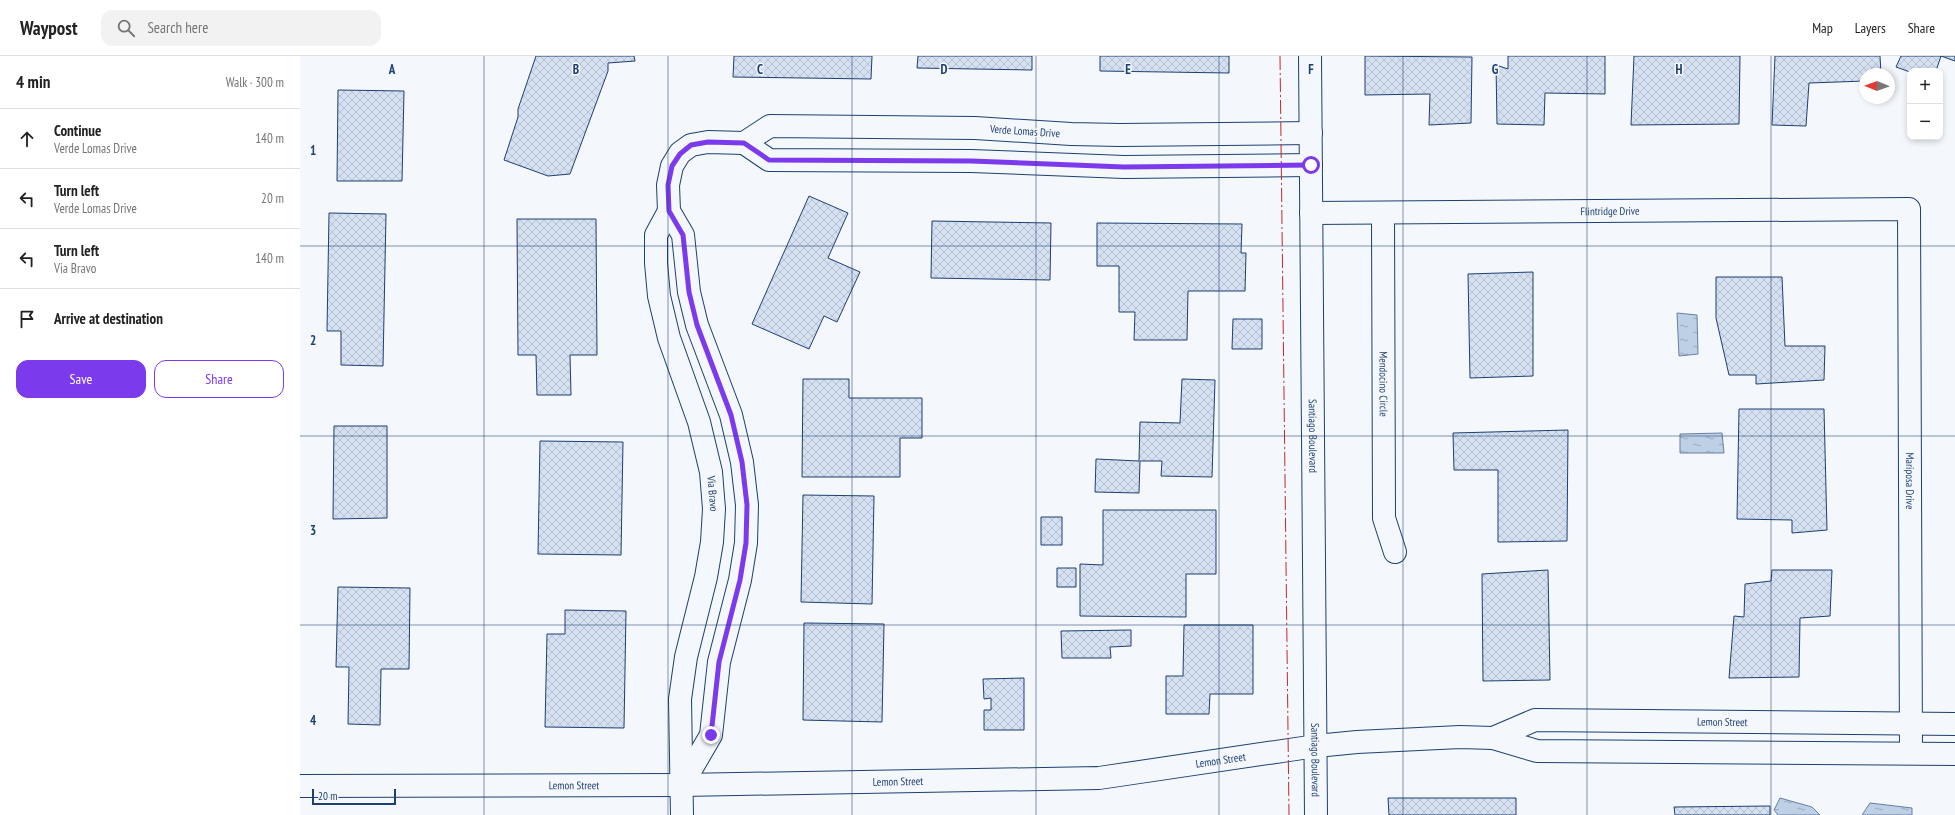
<!DOCTYPE html>
<html lang="en">
<head>
<meta charset="utf-8">
<style>
  :root { --surface:#fff; --page:#f2f2f2; --text:#222; --muted:#767676; --line:#e0e0e0; --accent:#7c3aed }
  body { margin:0; font-family:"PT Sans Narrow",sans-serif; background:var(--page); color:var(--text) }
  .controls { position:absolute; right:12px; top:12px; display:grid; overflow:hidden; border-radius:8px; box-shadow:0 2px 6px #0003 }
  .controls button { width:36px; height:36px; display:grid; place-items:center; padding:0; border:0; border-bottom:1px solid var(--line); background:var(--surface); color:var(--text); font:20px sans-serif }
  .compass { position:absolute; left:1559px; top:12px; width:36px; height:36px; border-radius:50%; background:var(--surface); box-shadow:0 2px 6px #0003; rotate:271deg }
  .scale { position:absolute; left:12px; bottom:10px; width:84px; box-sizing:border-box; padding-left:4px; border:2px solid #1d3f73; border-top:0; font-size:11px; line-height:14px; white-space:nowrap; color:#1d3f73; -webkit-text-stroke:3px #f4f7fb; paint-order:stroke }
  .stop { position:absolute; width:12px; height:12px; margin:-9px; border:3px solid #7c3aed; border-radius:50%; background:#fff }
  .stop.end { background:#7c3aed; border-color:#fff; box-shadow:0 1px 4px #0008 }
  .list { margin:0; padding:0; list-style:none }
  h2 { display:flex; justify-content:space-between; align-items:center; height:52px; margin:0; padding:0 16px; font-size:17px }
  h2 small { font-size:13px; font-weight:400; color:var(--muted) }
  .list li { display:grid; grid-template-columns:26px 1fr auto; gap:12px; align-items:center; box-sizing:border-box; height:60px; padding:0 16px; border-top:1px solid var(--line) }
  .list b { display:block; font-size:15px; white-space:nowrap }
  .list p { margin:0; font-size:13px; white-space:nowrap; color:var(--muted) }
  .list em { font-size:13px; font-style:normal; color:var(--muted) }
  .actions { display:flex; gap:8px; padding:12px 16px }
  .actions a { flex:1; padding:9px 0; border:1px solid var(--accent); border-radius:12px; text-align:center; font-size:14px; color:var(--accent) }
  .actions .main { background:var(--accent); color:#fff }
  .icon { flex:none; width:22px; height:22px; fill:none; stroke:currentColor; stroke-width:2; stroke-linecap:round; stroke-linejoin:round }
  .map { position:relative; flex:none; width:1655px; height:759px; overflow:hidden }
  header { display:flex; align-items:center; gap:24px; box-sizing:border-box; height:56px; padding:0 20px; background:var(--surface); border-bottom:1px solid var(--line) }
  header strong { font-size:19px }
  nav { display:flex; gap:22px; margin-inline-start:auto; font-size:14px }
  .search { width:280px; height:36px; background:var(--page); display:flex; align-items:center; gap:10px; box-sizing:border-box; padding:0 14px; border-radius:12px; color:var(--muted); font-size:15px }
  main { display:flex }
  aside { flex:1; background:var(--surface) }
  .map>svg:first-child { display:block }
</style>
</head>
<body>
<header>
<strong>Waypost</strong>
<div class="search"><svg class="icon" aria-label="search" viewBox="0 0 24 24"><circle cx="10" cy="10" r="6"/><path d="M15 15l6 6"/></svg>Search here</div>
<nav><a>Map</a><a>Layers</a><a>Share</a></nav>
</header>
<main>
<aside>
<h2>4 min<small>Walk · 300 m</small></h2>
<ul class="list">
<li><svg class="icon" aria-label="ahead" viewBox="0 0 24 24"><path d="M12 20V5M6 11l6-6 6 6"/></svg><div><b>Continue</b><p>Verde Lomas Drive</p></div><em>140 m</em></li>
<li><svg class="icon" aria-label="left" viewBox="0 0 24 24"><path d="M17 20v-9H6M10 6l-5 5 5 5"/></svg><div><b>Turn left</b><p>Verde Lomas Drive</p></div><em>20 m</em></li>
<li><svg class="icon" aria-label="left" viewBox="0 0 24 24"><path d="M17 20v-9H6M10 6l-5 5 5 5"/></svg><div><b>Turn left</b><p>Via Bravo</p></div><em>140 m</em></li>
<li><svg class="icon" aria-label="arrive" viewBox="0 0 24 24"><path d="M6 21V4h12l-3 4 3 4H6"/></svg><div><b>Arrive at destination</b></div></li>
</ul>
<div class="actions"><a class="main">Save</a><a>Share</a></div>
</aside>
<div class="map">
<svg width="1655" height="759" viewBox="0 0 1655 759">
  <defs>
    <pattern id="water-ripples" width="26" height="14" patternUnits="userSpaceOnUse"><rect width="26" height="14" fill="#bed0e5"/><path d="M2 4q2-2 4 0t4 0M15 11q2-2 4 0t4 0" fill="none" stroke="#9aaabe"/></pattern>
    <pattern id="building-cross-hatch" width="8" height="8" patternUnits="userSpaceOnUse"><rect width="8" height="8" fill="#d5e0f0"/><path d="M0 0l8 8M0 8l8-8" fill="none" stroke="#b6c1d1"/></pattern>
  </defs>
  <rect width="100%" height="100%" fill="#f4f7fb"/>
  <path fill="url(#water-ripples)" stroke="#687fa3" d="M1377,257l20,2 1,39 -19,2z
    M1422,377l2,20h-44v-19z
    M1480,742l32,9 8,8h-42l-4,-5z
    M1570,747l42,5v7h-50z"/>
  <path fill="url(#building-cross-hatch)" stroke="#1d3f73" d="M236,0h98l1,5 -27,2v8l-38,103 -22,2 -44,-16 14,-43v-8z
    M434,0h138l-1,23 -138,-2z
    M618,0h114v14l-115,-2z
    M800,0h129v17l-129,-2z
    M1065,0l107,1 -1,66 -42,2 1,-31 -65,1z
    M1208,0h97v38l-60,-1 -1,32 -47,-1 -1,-59 12,4z
    M1334,0h106l-1,68 -108,1z
    M1475,0h105l1,18h-16v7l-56,2 -3,43 -34,-1z
    M1601,0h54v5l-14,-5 -5,15 -26,1 -14,-5z
    M38,34l66,1 -2,90h-65z
    M509,140l39,17 -20,45 32,14 -23,50 -13,-6 -15,33 -57,-25z
    M29,157l57,1 -3,152 -42,-1v-34h-14z
    M217,163h79l1,136h-27l1,40h-34l-1,-40h-18z
    M632,165l119,2 -1,57 -119,-2z
    M797,167l145,1 -1,29h5l-1,38h-57l-1,49h-53l1,-28h-16v-46h-22z
    M1233,216v104l-63,2 -2,-104z
    M1416,221h66l3,69h40l-1,34 -68,4v-9h-27l-13,-57z
    M933,263h29v30h-30z
    M503,323h46v19h73v40h-22v39h-98z
    M882,323l33,1 -3,97 -51,-1 1,-15h-22l-1,32 -44,-1 1,-33 43,2 1,-39 40,1z
    M1439,353h85l3,121 -35,3v-13l-55,-1z
    M34,370h53v92l-54,1z
    M1268,374l-1,111 -69,1v-72h-44l-1,-37z
    M240,385l83,1 -2,113 -83,-1z
    M503,439l71,1 -2,108 -71,-2z
    M803,454h113v64h-30v43l-106,-1v-52l23,1z
    M741,461h21v28h-21z
    M757,512h19v19h-19z
    M1248,514l2,110 -67,1 -1,-107z
    M1472,514h60l-2,46 -30,2 -1,59 -70,1 5,-62 10,1 1,-33 26,-3z
    M38,531l72,1 -1,81h-28l-1,56 -32,-1 1,-57h-13z
    M265,554l61,1 -2,117 -79,-1 2,-93h18z
    M504,567l80,1 -2,98 -79,-2z
    M884,569h69v69h-43l-1,20h-43v-38h17z
    M831,574v16l-21,1 1,11h-49l-1,-27z
    M724,622v52h-40v-20h7v-12l-7,1 -1,-20z
    M1088,742h128v17h-127z
    M1470,750v9h-95l-1,-8z"/>
  <g fill="none" stroke-linecap="round" stroke-linejoin="round">
    <defs>
      <g id="minor">
        <path id="s1" d="M1010,0l6,759"/>
        <path d="M1011,77l-191,2 -49,-1 -96,-6 -205,-2 -26,17 25,17 202,1 153,6 187,-2"/>
        <path id="s2" d="M369,155l-13,24v28l3,33 10,42 30,84 12,50 3,37 -2,33 -6,35 -20,80 -6,42 2,116"/>
        <path id="s3" d="M1011,157l598,-4 2,544"/>
        <path id="s4" d="M1083,158l1,304 11,34"/>
        <path id="s5" d="M1193,682l42,-18 420,4"/>
        <path d="M382,729l29,-50 8,-73 21,-82 6,-37 1,-38 -5,-43 -11,-47 -34,-90 -8,-33 -6,-57 -14,-24 -1,-26 4,-19 8,-13 11,-8 17,-3 36,1"/>
        <path id="s6" d="M0,730l382,-1 417,-7 217,-32 41,-4 103,-5 33,1 44,13 418,3"/>
      </g>
    </defs>
    <use href="#minor" stroke="#1d3f73" stroke-width="24"/>
    <use href="#minor" stroke="#f4f7fb" stroke-width="22"/>
    <path stroke="#c62828" stroke-width="1" stroke-dasharray="14 3 2 3" stroke-linecap="butt" d="M980,0l9,759"/>
  </g>
  <g fill="none" stroke-linecap="round" stroke-linejoin="round">
    <path stroke="#7c3aed" stroke-width="5" d="M411,679l8,-73 21,-82 6,-37 1,-38 -5,-43 -11,-47 -34,-90 -8,-33 -6,-57 -14,-24 -1,-26 4,-19 8,-12 11,-9 17,-3 36,1 25,17 202,1 153,6 187,-2"/>
  </g>
  <path fill="none" stroke="#1d3f73" stroke-width="1" stroke-opacity="0.55" d="M184,0v759M368,0v759M552,0v759M736,0v759M919,0v759M1103,0v759M1287,0v759M1471,0v759M0,190h1655M0,380h1655M0,569h1655"/>
  <g text-anchor="middle" stroke-width="3" stroke-linejoin="round" paint-order="stroke">
    <g font-size="11" fill="#1d3f73" stroke="#f4f7fb">
      <text transform="translate(725 75) rotate(4)" y="4">Verde Lomas Drive</text>
      <text dy="4" stroke="none"><textPath href="#s3" startOffset="299">Flintridge Drive</textPath></text>
      <text dy="4" stroke="none"><textPath href="#s4" startOffset="170">Mendocino Circle</textPath></text>
      <text dy="4" stroke="none"><textPath href="#s1" startOffset="380">Santiago Boulevard</textPath></text>
      <text dy="4" stroke="none"><textPath href="#s3" startOffset="870">Mariposa Drive</textPath></text>
      <text dy="4" stroke="none"><textPath href="#s2" startOffset="294">Via Bravo</textPath></text>
      <text dy="4" stroke="none"><textPath href="#s5" startOffset="233">Lemon Street</textPath></text>
      <text dy="4" stroke="none"><textPath href="#s1" startOffset="704">Santiago Boulevard</textPath></text>
      <text dy="4" stroke="none"><textPath href="#s6" startOffset="922">Lemon Street</textPath></text>
      <text dy="4" stroke="none"><textPath href="#s6" startOffset="598">Lemon Street</textPath></text>
      <text dy="4" stroke="none"><textPath href="#s6" startOffset="274">Lemon Street</textPath></text>
    </g>
  </g>
  <g font-size="13" text-anchor="middle" font-weight="bold" fill="#1d3f73" stroke="#f4f7fb" stroke-width="3" stroke-linejoin="round" paint-order="stroke">
    <text x="92" y="18">A</text>
    <text x="276" y="18">B</text>
    <text x="460" y="18">C</text>
    <text x="644" y="18">D</text>
    <text x="828" y="18">E</text>
    <text x="1011" y="18">F</text>
    <text x="1195" y="18">G</text>
    <text x="1379" y="18">H</text>
    <text x="13" y="99">1</text>
    <text x="13" y="289">2</text>
    <text x="13" y="479">3</text>
    <text x="13" y="669">4</text>
  </g>
</svg>
<div class="controls">
<button>+</button>
<button>−</button>
</div>
<svg class="compass" viewBox="-18 -18 36 36"><path d="M0-13l5 13h-10z" fill="#e53935"/><path d="M0 13l5-13h-10z" fill="#767676"/></svg>
<div class="scale">20 m</div>
<div class="stop" style="left:1011px;top:109px"></div>
<div class="stop end" style="left:411px;top:679px"></div>
</div>
</main>
</body>
</html>
